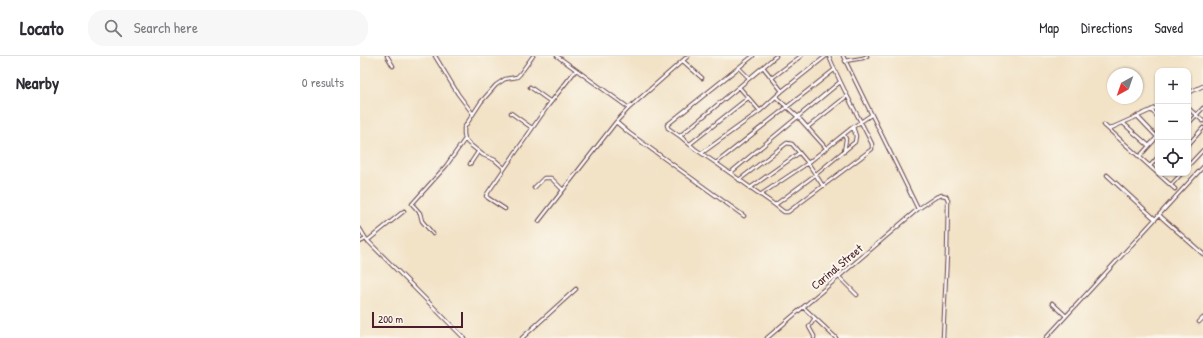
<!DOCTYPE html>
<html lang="en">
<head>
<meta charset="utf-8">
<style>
  :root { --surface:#fff; --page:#f7f7f7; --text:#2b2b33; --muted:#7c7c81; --line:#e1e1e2 }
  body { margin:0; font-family:"Patrick Hand",sans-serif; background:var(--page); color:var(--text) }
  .controls { position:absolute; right:12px; top:12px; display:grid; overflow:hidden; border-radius:8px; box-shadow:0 1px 3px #0004 }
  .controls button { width:36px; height:36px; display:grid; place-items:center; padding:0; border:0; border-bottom:1px solid var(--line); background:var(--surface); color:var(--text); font:20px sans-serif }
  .compass { position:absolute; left:747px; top:12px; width:36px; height:36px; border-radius:50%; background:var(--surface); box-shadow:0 1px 3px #0004; rotate:220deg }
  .scale { position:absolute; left:12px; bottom:10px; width:91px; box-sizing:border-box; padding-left:4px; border:2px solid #4a1f2b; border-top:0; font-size:11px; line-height:14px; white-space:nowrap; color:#4a1f2b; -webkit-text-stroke:3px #fbf7ec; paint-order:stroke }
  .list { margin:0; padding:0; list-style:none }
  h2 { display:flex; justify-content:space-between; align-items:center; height:52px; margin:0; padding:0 16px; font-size:17px }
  h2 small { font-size:13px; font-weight:400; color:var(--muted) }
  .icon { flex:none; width:22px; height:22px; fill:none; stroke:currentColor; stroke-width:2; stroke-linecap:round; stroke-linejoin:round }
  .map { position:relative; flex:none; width:843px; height:282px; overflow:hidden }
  header { display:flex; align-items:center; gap:24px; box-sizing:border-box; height:56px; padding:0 20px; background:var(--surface); border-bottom:1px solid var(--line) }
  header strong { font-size:19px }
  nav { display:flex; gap:22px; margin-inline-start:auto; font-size:14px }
  .search { width:280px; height:36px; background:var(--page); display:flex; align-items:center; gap:10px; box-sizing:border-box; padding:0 14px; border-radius:16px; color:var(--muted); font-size:15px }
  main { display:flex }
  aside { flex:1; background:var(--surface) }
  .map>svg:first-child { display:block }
</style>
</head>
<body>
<header>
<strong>Locato</strong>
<div class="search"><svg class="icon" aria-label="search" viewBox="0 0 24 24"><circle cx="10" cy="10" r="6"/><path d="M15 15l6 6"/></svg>Search here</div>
<nav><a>Map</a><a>Directions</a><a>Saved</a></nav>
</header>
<main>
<aside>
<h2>Nearby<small>0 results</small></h2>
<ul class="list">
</ul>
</aside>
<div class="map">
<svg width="843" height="282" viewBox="0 0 843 282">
  <rect width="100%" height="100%" fill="#fbf7ec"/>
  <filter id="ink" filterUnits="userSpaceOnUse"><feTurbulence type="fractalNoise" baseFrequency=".025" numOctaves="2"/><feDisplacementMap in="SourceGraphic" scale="8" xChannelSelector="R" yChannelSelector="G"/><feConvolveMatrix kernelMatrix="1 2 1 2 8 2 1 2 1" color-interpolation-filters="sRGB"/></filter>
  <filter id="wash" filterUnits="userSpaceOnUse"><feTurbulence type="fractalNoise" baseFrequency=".012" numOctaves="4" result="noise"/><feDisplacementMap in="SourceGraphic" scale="16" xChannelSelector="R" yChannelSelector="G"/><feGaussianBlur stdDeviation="0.9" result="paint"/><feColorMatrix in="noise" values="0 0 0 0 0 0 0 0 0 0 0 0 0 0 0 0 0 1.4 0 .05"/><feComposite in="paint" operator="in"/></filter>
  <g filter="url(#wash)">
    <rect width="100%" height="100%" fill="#f2e2c6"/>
  </g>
  <g filter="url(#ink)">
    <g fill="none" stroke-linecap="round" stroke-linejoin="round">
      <defs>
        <path id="minor" d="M27,0l6,10
          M75,0l23,38 15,20
          M197,0l72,52
          M416,0l-13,11 19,24 44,-35
          M483,0l75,153 18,-12 6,-2 4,1 2,4 -1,54 -4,84
          M323,5l19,17
          M485,5l18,-3 4,-2
          M379,12l10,10
          M474,14l-118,93 14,10 110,-91
          M412,22l29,-22
          M170,31l21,15
          M379,31l21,24
          M828,37l15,-7
          M416,41l22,20 28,31
          M828,52l15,13
          M791,54l7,7
          M151,57l21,15
          M777,60l20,21
          M256,66l13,11 115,83
          M763,67l26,23
          M828,68l15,-16
          M744,69l71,64
          M448,71l39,-31
          M749,73l49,-22
          M484,79l2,4 -2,13
          M321,81l-13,-9 -1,-3 86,-69
          M330,88l58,-46
          M828,89l15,-17
          M342,97l58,-42 22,-20
          M779,101l19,-21
          M356,107l-21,-14 -14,-12v-2l82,-68
          M110,108l8,-12
          M790,110l8,-9
          M828,110l15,-16
          M144,112l-9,-8 -12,-5 -15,-12 -3,-4 -1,-5v-6l17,-26 15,-17 9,-6 12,-2 3,-3 13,-18
          M370,117l45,32 40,-30 40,-33 1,-6 -3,-9
          M747,119l48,44
          M379,124l48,-37 5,1 16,19 -48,32
          M811,129l11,-12
          M463,130l-15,-23 45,-36 18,-12
          M174,132l10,-10h7l12,12
          M390,132l49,-35
          M415,149l9,7h4l84,-63v-5c-14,-29 -31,-57 -43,-88
          M145,153l-17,-11 -2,-2 1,-2 60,-87 29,-37
          M799,159l44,39
          M179,165l77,-99 13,-14 59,-52
          M0,173l6,10 98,99
          M73,178l-11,-13 -2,-8 -8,-9 34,-38 19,-27
          M7,185l37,-30
          M0,186l6,-3
          M479,221l18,18
          M692,247l14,13
          M443,251l33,31
          M839,266l4,-4
          M162,282l54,-49
          M407,282l151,-129
          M454,282v-2l-5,-9 6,-9
          M686,282l157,-171"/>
      </defs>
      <use href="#minor" stroke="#633c42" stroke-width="4.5"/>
      <use href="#minor" stroke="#fff" stroke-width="2.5"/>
    </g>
  </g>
  <g text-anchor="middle" stroke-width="4" stroke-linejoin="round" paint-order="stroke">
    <g font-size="12" fill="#4a1f2b" stroke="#fbf7ec">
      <text transform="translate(477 211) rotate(-40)" y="4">Carinal Street</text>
    </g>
  </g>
</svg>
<div class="controls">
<button>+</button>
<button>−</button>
<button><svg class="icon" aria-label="locate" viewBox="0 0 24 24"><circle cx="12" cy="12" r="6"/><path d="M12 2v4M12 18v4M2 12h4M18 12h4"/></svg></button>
</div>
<svg class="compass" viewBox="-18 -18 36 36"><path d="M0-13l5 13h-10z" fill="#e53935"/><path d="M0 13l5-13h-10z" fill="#7c7c81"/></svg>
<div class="scale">200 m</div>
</div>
</main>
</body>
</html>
